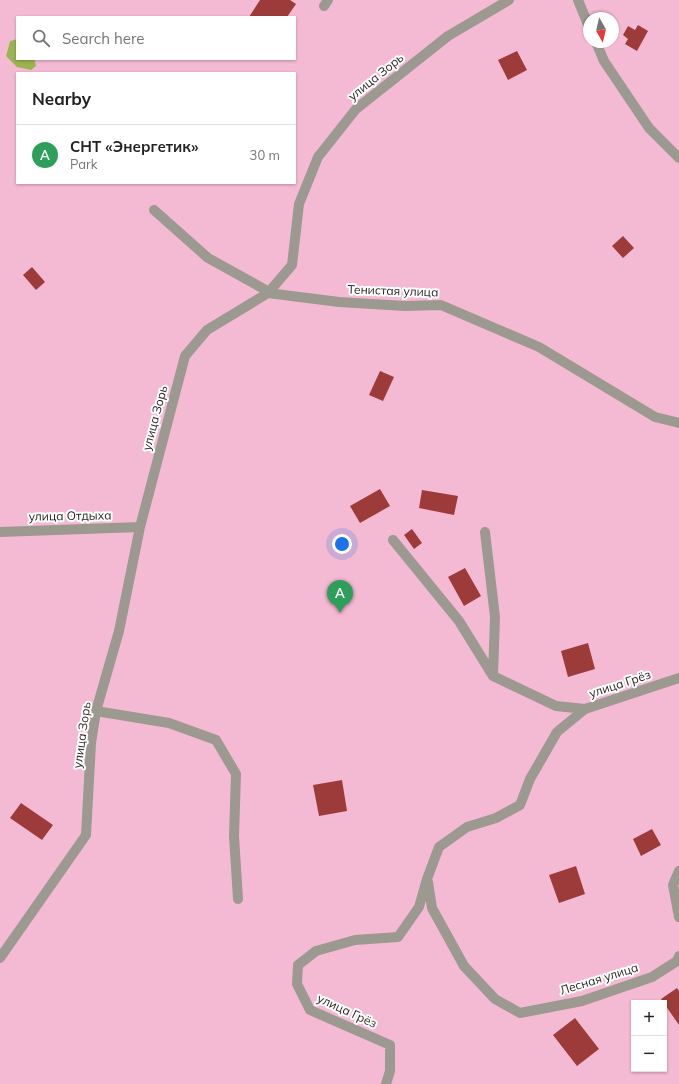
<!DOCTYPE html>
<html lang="en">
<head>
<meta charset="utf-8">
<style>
  :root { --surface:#fff; --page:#f6f6f6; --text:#222; --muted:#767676; --line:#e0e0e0; --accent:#057ae1 }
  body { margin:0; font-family:Mulish,sans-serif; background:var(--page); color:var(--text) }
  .controls { position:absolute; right:12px; bottom:12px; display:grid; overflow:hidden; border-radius:0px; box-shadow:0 1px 3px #0004 }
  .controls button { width:36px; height:36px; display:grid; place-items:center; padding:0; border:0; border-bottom:1px solid var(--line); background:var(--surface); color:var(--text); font:20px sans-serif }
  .compass { position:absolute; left:583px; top:12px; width:36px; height:36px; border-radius:50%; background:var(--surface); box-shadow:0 1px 3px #0004; rotate:172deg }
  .you { position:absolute; left:342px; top:544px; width:14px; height:14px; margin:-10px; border:3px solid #fff; border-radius:50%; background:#1a73e8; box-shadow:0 0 0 6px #1a73e833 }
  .badge { display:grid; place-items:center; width:26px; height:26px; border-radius:50%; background:var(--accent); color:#fff; font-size:13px; font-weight:700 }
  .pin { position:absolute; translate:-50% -33px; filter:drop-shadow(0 1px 2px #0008) }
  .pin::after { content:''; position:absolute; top:21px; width:14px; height:12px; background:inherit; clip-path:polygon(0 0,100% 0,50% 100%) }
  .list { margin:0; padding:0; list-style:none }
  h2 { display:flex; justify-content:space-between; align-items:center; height:52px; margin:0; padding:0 16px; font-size:17px }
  h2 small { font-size:13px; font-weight:400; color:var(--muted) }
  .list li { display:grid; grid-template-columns:26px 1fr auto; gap:12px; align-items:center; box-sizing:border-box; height:60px; padding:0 16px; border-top:1px solid var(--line) }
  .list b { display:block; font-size:15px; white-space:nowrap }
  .list p { margin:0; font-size:13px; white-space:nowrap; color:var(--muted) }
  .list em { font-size:13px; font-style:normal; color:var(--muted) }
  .icon { flex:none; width:22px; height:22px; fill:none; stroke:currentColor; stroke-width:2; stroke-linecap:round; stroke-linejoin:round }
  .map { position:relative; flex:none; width:679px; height:1084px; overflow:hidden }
  .search { position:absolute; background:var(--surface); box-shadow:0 1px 3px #0004; left:16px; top:16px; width:280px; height:44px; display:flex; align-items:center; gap:10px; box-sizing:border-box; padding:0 14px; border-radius:0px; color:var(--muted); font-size:15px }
  .panel { position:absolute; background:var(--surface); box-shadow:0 1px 3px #0004; left:16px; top:72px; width:280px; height:112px; border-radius:0px }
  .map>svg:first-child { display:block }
</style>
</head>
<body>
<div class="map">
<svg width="679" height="1084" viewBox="0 0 679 1084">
  <rect width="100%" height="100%" fill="#fbeade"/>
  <path fill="#f5bad3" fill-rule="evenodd" d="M0,0h679v1084h-679zM17,17h278v42h-260l1,7 -30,-10 4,-15 7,-2zM589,18h24v24h-24zM17,73h278v110h-278zM634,1003h30v66h-30z"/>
  <path fill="#9bb450" d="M17,39v20h18l1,7 -5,4 -14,-3 -11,-11 4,-15z"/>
  <path fill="#9c3b3a" d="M260,0h30l6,4 -9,13h-38z
    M638,25l10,6 -11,20 -12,-7 3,-5 -5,-4 5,-9 7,4z
    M517,51l10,19 -19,10 -10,-20z
    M623,236l11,12 -11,10 -11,-12z
    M32,267l13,15 -9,8 -13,-15z
    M380,371l14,6 -11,24 -14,-6z
    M380,489l10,17 -30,17 -10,-17z
    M422,490l36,6 -4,19 -35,-7z
    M412,529l10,14 -8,6 -10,-14z
    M465,568l16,28 -17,10 -16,-29z
    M588,643l7,26 -27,8 -7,-26z
    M342,780l5,31 -28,5 -6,-31z
    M21,803l32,22 -11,15 -32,-22z
    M652,829l9,16 -20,11 -8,-17z
    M576,866l9,28 -26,9 -10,-28z
    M677,988l2,3v34l-18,-26z
    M575,1018l24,31 -22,17 -24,-31z"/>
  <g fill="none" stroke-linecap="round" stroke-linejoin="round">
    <path stroke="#9c9991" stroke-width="10" d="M578,0l11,27
      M324,6l4,-6
      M596,42l8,19 45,67 30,30
      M154,210l54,48 56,31 4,4 71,9 66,4 36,-1 98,42 116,70 24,6
      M0,532l140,-5
      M485,532l10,85 -2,59 63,30 29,3
      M393,540l66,81 34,55
      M96,711l73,12 47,17 20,34 -2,62 4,63
      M679,871l-6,14 6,32
      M428,882l4,26 32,58 31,33 25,14 62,-12 70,-24 25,-16 2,-5
      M0,958l86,-123 5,-92 5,-32 23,-80 21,-104 45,-171 22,-26 61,-37 24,-28 7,-61 19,-47 38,-48 92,-73 61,-36
      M386,1084l4,-13v-26l-80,-35 -13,-26 1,-19 18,-14 39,-11 43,-3 21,-30 8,-28 12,-32 28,-20 29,-9 24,-13 10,-26 27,-47 28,-23 94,-31"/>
  </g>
  <g text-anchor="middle" stroke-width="4" stroke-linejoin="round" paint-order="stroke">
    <g font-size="12" fill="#29221e" stroke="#fff">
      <text transform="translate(376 77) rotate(-39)" y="4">улица Зорь</text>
      <text transform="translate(393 291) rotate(2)" y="4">Тенистая улица</text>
      <text transform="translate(155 418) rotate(-75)" y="4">улица Зорь</text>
      <text transform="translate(70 516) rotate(-1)" y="4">улица Отдыха</text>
      <text transform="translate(620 684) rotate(-18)" y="4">улица Грёз</text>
      <text transform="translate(82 735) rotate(-82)" y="4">улица Зорь</text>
      <text transform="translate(599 979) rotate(-17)" y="4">Лесная улица</text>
      <text transform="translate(347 1011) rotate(25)" y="4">улица Грёз</text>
    </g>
  </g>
</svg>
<div class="controls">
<button>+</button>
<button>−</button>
</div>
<svg class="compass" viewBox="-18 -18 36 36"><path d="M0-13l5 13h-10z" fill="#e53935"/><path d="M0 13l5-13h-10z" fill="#767676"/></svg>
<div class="you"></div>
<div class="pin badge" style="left:340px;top:613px;background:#2e9e5b">A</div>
<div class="search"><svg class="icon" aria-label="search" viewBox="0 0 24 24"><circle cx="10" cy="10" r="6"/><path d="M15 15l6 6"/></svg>Search here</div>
<section class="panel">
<h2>Nearby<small></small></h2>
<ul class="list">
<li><span class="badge" style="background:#2e9e5b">A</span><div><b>СНТ «Энергетик»</b><p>Park</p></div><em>30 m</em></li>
</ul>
</section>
</div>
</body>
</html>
